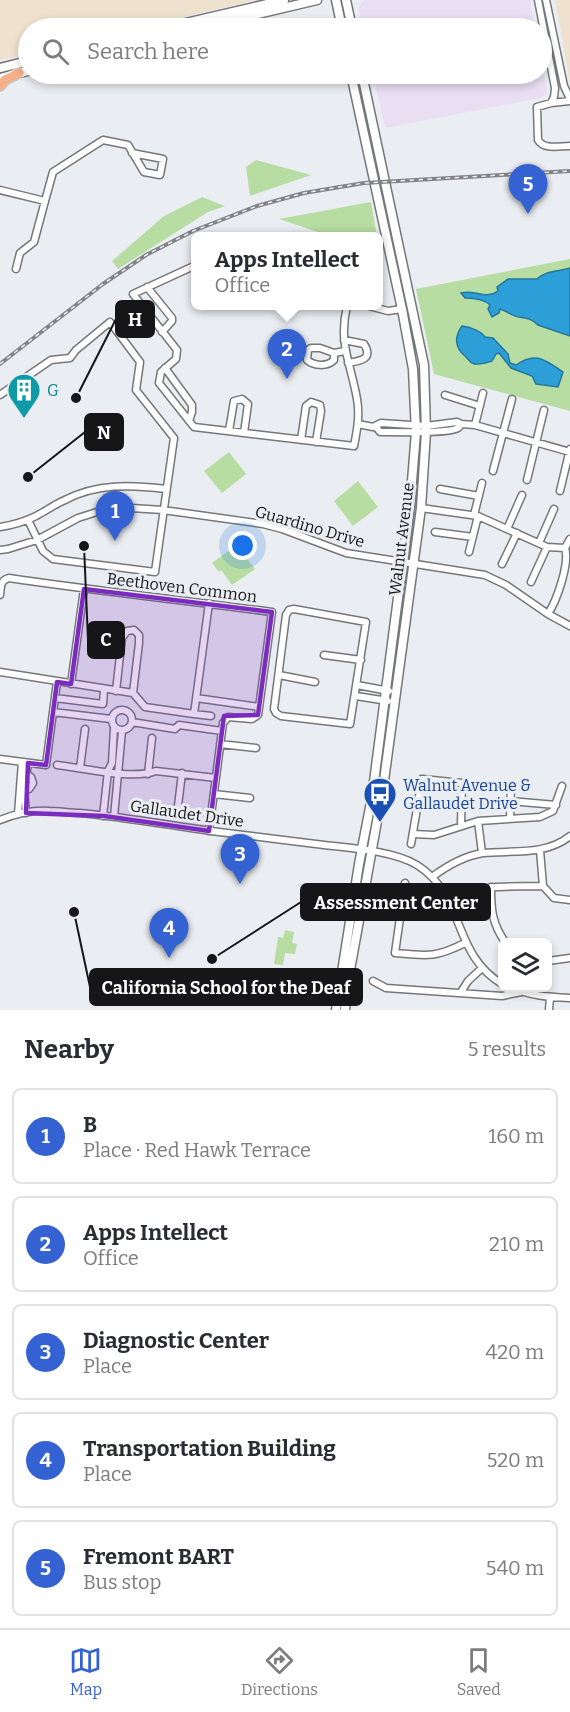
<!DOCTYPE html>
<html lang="en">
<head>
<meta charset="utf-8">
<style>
  :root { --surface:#fff; --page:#f7f7f7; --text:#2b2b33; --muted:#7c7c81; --line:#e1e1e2; --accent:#3562d2 }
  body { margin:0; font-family:Bitter,serif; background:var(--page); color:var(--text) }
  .controls { position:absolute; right:18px; bottom:18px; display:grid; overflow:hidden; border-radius:9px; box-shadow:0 3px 9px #0003 }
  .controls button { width:54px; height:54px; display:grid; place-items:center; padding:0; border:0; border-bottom:2px solid var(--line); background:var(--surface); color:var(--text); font:30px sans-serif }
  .you { position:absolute; left:243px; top:546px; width:21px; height:21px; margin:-15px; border:4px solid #fff; border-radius:50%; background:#1a73e8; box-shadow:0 0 0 9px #1a73e833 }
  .badge { display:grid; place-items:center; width:39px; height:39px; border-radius:50%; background:var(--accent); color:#fff; font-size:20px; font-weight:700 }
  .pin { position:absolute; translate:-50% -50px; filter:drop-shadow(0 2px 3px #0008) }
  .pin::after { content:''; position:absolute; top:32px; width:21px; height:18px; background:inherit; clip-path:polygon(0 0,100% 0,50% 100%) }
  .popup { position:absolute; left:191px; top:232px; width:192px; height:78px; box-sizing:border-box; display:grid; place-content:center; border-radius:9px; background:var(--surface); filter:drop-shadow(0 2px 4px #0005); font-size:20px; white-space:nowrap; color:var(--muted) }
  .popup b { font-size:22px; color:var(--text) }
  .popup::after { content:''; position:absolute; left:50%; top:100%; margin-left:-12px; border:12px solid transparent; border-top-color:var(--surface) }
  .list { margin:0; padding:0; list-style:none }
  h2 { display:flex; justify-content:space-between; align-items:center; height:78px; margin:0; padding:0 24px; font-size:26px }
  h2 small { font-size:20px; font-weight:400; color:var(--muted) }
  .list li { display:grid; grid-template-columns:39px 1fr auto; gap:18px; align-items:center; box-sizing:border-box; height:96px; margin:0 12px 12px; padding:0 12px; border:2px solid var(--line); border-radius:9px }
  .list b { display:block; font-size:22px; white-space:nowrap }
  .list p { margin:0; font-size:20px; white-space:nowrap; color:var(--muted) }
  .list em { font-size:20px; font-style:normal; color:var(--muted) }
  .icon { flex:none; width:33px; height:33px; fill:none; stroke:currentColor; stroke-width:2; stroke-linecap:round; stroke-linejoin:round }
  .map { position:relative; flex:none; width:570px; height:1010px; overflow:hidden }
  .search { position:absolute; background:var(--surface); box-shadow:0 3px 9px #0003; left:18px; right:18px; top:18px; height:66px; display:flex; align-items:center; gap:15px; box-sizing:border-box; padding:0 21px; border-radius:33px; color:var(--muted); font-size:22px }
  .sheet { height:618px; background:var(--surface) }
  nav { display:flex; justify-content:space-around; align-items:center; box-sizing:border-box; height:84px; border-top:2px solid var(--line); background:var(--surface); font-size:16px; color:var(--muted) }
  nav a { display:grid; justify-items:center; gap:3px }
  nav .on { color:var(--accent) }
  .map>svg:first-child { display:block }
</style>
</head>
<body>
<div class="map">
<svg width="570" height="1010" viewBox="0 0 570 1010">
  <rect width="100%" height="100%" fill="#eaedf1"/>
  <path fill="#e9def2" d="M364,0h166l5,28h-171l-6,-20z
    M542,61l5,29 -2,5 -5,3 -151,29h-3l-2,-4 -11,-49h169z"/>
  <path fill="#eee1cd" d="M0,0h256l-121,28h-107v26l-28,6z
    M555,0h15v82z"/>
  <path fill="#b7dda2" d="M256,160l55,15 -61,21 -4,-29z
    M202,197l23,9 -17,6 -90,57 -6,-8 52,-45z
    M371,202l6,34h-53v-2l-45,-15z
    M570,259v152l-136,-37 -18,-85z
    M229,452l17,22 -24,19 -18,-22z
    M358,481l20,26 -25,19 -19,-25z
    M234,547l5,1 16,21 -23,16 -11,-15 -2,2 -7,-9z
    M285,930l9,2 -2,11 5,1 -2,10 -10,-1 -2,12 -9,-1 4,-27 5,1z"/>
  <path fill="#2d9fd8" stroke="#26769e" stroke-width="1.5" d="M570,268v68l-32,-11c-6,-6 -11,-7 -19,-8 -6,-1 -13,-6 -19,-8l-1,4 -7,4 -4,-8 2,-4c-6,-6 -17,-7 -25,-7l-4,-5c13,-4 25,7 37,-2l-1,-4 11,-8h29c9,-9 21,-7 33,-11z
    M462,326c8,1 19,5 23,11l8,1 15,16 2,9 6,2c20,-14 29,-5 47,7l-5,15 -22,-3 -4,-8 -21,-8 -12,-15 -3,1 -4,7c-6,2 -14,5 -20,2 -1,0 -6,-6 -7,-7 -10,-8 -11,-19 -3,-30z"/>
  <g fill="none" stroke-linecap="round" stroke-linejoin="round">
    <defs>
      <path id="street" d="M538,0l17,88 -1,9 -3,6 -14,4 1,33c6,10 21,6 32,6
        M546,0l18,86 6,13
        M551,103l19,-2
        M0,190l45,11 8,-29 50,-32 25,5 16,27 16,3 3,-16 -31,-6
        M196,265l-63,29 44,56 -1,9 -15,13 -2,11 35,44 160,19c3,-15 6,-31 3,-47 -6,-35 -19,-56 -10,-93
        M16,269l4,-16 14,-11 11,-41
        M147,287l25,31v3l-10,11
        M369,306l19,5 14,-2
        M344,340l20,4c10,16 -5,17 -16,19
        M334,353l-14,-5h-9l-3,2 -1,10c7,6 20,7 27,0v-7l11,-2
        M165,368l27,37v7l-3,9
        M0,395l51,-35 19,-2 6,-8 34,-28 30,40 -4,28 38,48 -19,134 -102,-13 -10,-8 -15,-31
        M445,395l35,11
        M358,424l15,3 8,-4 45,3 31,-4 4,2 14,1 95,27
        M475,425l8,-32
        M376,427l4,5c14,0 69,2 78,-4 2,-1 2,-3 3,-4
        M229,431l5,-30 8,-2 6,5 -4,29
        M301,440l5,-34 5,-4 9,3 1,6 -5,31
        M493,471l19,-72
        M527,480l17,-70
        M440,489l39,7
        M560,491l10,-42
        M421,508l57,8 69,31 18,1 5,-9
        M474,515l8,-32
        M0,527c13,-2 24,-5 36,-11 10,-5 19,-12 29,-16 32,-17 67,-15 101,-11
        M507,529l15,-34
        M435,532l38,5
        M539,543l15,-34
        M0,550l8,-1 29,-9 41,-22 22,-7 31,-3 32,2 100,14 19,5 64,24 139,22 21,10 42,29 22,12
        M469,552l9,-36
        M502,564l15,-31
        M531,582l16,-35
        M0,595c1,-8 0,-15 9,-17 87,13 175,22 263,34l-14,103 -6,4 -24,-2 -5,6 -14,108
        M294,609l72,13 -16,102 -69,-8 -5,-3 -2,-4 12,-94 3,-5z
        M548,614c9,-14 22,-51 17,-66
        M324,655l37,5
        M0,672l133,21 12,14 49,7 15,-111
        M279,675l36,7
        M71,684l13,-95
        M357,685l32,6
        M116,691l6,-53 5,-7 7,-1 5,5v8l-6,50
        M356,696l32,5
        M55,698l48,6 1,-15
        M196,698l63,9
        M112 720a10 10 0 1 1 20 0a10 10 0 1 1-20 0Z
        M53,712l58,7
        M194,714l17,2
        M132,722l43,7 4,-4 43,6
        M220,744l36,4
        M0,759l46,6 11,-83
        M57,765c25,3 76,15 99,6l60,7
        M80,768l5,-39
        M148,774l4,-36
        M23,790l6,-1 4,-6 -2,-6 -5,-3
        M214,794l36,4
        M510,801l46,4
        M26,813l-2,-23 4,-27
        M18,814l4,-52
        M177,814l5,-41
        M103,816l5,-45 4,-8 2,-35
        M114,817l8,-86
        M510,819l1,-34
        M0,820c15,-6 32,-10 49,-9 10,0 21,2 31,2 44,4 88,12 131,18 38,5 75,9 113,14 27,3 70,6 93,20 49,31 34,88 85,119
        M478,821l4,32
        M413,834l21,1 44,-14 62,-4 13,-6 9,-25
        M411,844l11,-65 40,4 -1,42
        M540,850l3,36 11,12 16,2
        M432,877c16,-12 32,-21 51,-24 30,-3 62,3 87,-17
        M405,883l-10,70c32,3 40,5 70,-10
        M491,887c0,23 1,36 14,55
        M464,894c25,-10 52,-7 79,-8
        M548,961l22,-3
        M373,981l13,7 116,8 19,-4
        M511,987c18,9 39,10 59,11
        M461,992l7,-11 14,-13
        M549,1010l1,-13"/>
      <path id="secondary" d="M336,0l6,28
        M346,0l6,28
        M164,28l120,-28
        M198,28l119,-28
        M0,68l28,-7
        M0,78l28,-7
        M336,1010l23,-146 13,-67 38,-291 6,-74 -3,-63 -11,-60 -51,-235
        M345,1010l3,-29 35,-193 38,-280 5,-76 -2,-67 -62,-291"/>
      <path id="primary" d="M0,86l5,-6 14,-7"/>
    </defs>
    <use href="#street" stroke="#75777a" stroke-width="9"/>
    <use href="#secondary" stroke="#75777a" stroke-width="11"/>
    <use href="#primary" stroke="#c7c7c8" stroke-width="12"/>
    <use href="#street" stroke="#fff" stroke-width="6"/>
    <use href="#secondary" stroke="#fff" stroke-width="8"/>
    <use href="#primary" stroke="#f6b088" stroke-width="9"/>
    <defs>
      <path id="rail" d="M0,364l103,-80 43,-29 47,-24 64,-25 47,-13 60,-10 206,-12"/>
    </defs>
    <use href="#rail" stroke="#828386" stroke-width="4"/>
    <use href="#rail" stroke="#eaedf1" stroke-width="1.5" stroke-dasharray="4.5" stroke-linecap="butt"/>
  </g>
  <path fill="#7b2cbf" fill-opacity="0.2" stroke="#7b2cbf" stroke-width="4.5" stroke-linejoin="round" d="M84,589l188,23 -14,103 -34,1 -15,115 -105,-15 -78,-3 2,-50 18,2 11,-83 14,2z"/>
  <defs>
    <symbol id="building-pin" viewBox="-11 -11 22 30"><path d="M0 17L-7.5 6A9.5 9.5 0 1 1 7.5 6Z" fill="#0f9aa8" stroke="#eaedf1"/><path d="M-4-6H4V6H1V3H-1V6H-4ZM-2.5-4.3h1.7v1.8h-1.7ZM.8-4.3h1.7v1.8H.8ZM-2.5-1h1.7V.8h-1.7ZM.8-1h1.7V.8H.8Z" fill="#fff"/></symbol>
    <symbol id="bus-pin" viewBox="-11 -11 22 30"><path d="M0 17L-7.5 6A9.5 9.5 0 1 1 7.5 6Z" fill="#1a4fb4" stroke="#eaedf1"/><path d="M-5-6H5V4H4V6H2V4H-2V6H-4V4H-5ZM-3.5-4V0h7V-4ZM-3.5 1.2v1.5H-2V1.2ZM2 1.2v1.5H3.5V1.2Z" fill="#fff"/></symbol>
  </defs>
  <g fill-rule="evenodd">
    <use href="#building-pin" x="5" y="371" width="38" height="52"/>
    <use href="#bus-pin" x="361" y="775" width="38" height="52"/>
  </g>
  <g text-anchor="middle" stroke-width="6" stroke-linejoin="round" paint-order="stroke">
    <g font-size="16" fill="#0d838f" stroke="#eaedf1" text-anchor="start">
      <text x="47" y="396">G</text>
    </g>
    <g font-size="16" fill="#161618" stroke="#eaedf1">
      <text transform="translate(310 526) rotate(16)" y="6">Guardino Drive</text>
      <text transform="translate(401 539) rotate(-83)" y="6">Walnut Avenue</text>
      <text transform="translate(182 587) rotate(7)" y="6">Beethoven Common</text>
      <text transform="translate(187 813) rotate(8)" y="6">Gallaudet Drive</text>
    </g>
    <g font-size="16" fill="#164399" stroke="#eaedf1" text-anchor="start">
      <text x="403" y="791">Walnut Avenue &amp;<tspan x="403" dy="18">Gallaudet Drive</tspan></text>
    </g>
  </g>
  <path fill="none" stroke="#161618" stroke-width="2" d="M76 398L116 319M28 477L85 432M84 546L88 640M212 959L301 902M74 912L90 987"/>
  <g fill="#161618" stroke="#eaedf1" stroke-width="2">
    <circle cx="76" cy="398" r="6"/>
    <circle cx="28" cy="477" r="6"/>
    <circle cx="84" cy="546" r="6"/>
    <circle cx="212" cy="959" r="6"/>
    <circle cx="74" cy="912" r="6"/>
  </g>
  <g fill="#161618" stroke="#161618" stroke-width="2">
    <rect x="116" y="301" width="38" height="36" rx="6"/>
    <rect x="85" y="414" width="38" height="36" rx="6"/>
    <rect x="88" y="622" width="36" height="36" rx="6"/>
    <rect x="301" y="884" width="189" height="36" rx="6"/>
    <rect x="90" y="969" width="272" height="36" rx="6"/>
  </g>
  <g font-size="18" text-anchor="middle" font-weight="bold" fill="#fff">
    <text x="135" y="326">H</text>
    <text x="104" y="439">N</text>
    <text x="106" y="646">C</text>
    <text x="396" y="909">Assessment Center</text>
    <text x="226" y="994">California School for the Deaf</text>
  </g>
</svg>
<div class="controls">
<button><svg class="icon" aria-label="layers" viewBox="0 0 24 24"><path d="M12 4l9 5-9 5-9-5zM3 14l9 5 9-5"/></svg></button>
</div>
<div class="you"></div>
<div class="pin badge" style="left:115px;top:541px">1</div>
<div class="pin badge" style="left:287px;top:379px">2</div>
<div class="popup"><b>Apps Intellect</b>Office</div>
<div class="pin badge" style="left:240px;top:884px">3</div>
<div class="pin badge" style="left:169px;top:958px">4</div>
<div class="pin badge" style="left:528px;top:214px">5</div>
<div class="search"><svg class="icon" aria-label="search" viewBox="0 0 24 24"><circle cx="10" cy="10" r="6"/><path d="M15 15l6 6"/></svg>Search here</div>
</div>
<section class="sheet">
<h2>Nearby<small>5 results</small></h2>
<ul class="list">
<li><span class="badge">1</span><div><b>B</b><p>Place · Red Hawk Terrace</p></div><em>160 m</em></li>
<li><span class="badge">2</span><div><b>Apps Intellect</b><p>Office</p></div><em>210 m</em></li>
<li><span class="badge">3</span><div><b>Diagnostic Center</b><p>Place</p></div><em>420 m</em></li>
<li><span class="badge">4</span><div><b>Transportation Building</b><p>Place</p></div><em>520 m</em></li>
<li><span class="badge">5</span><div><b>Fremont BART</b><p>Bus stop</p></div><em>540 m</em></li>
</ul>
</section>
<nav>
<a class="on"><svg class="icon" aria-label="map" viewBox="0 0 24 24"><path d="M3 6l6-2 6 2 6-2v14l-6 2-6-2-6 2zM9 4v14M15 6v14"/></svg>Map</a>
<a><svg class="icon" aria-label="directions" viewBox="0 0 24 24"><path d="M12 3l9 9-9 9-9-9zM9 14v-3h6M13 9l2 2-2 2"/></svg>Directions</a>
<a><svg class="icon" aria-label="saved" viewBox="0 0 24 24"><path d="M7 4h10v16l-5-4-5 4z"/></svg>Saved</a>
</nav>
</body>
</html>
